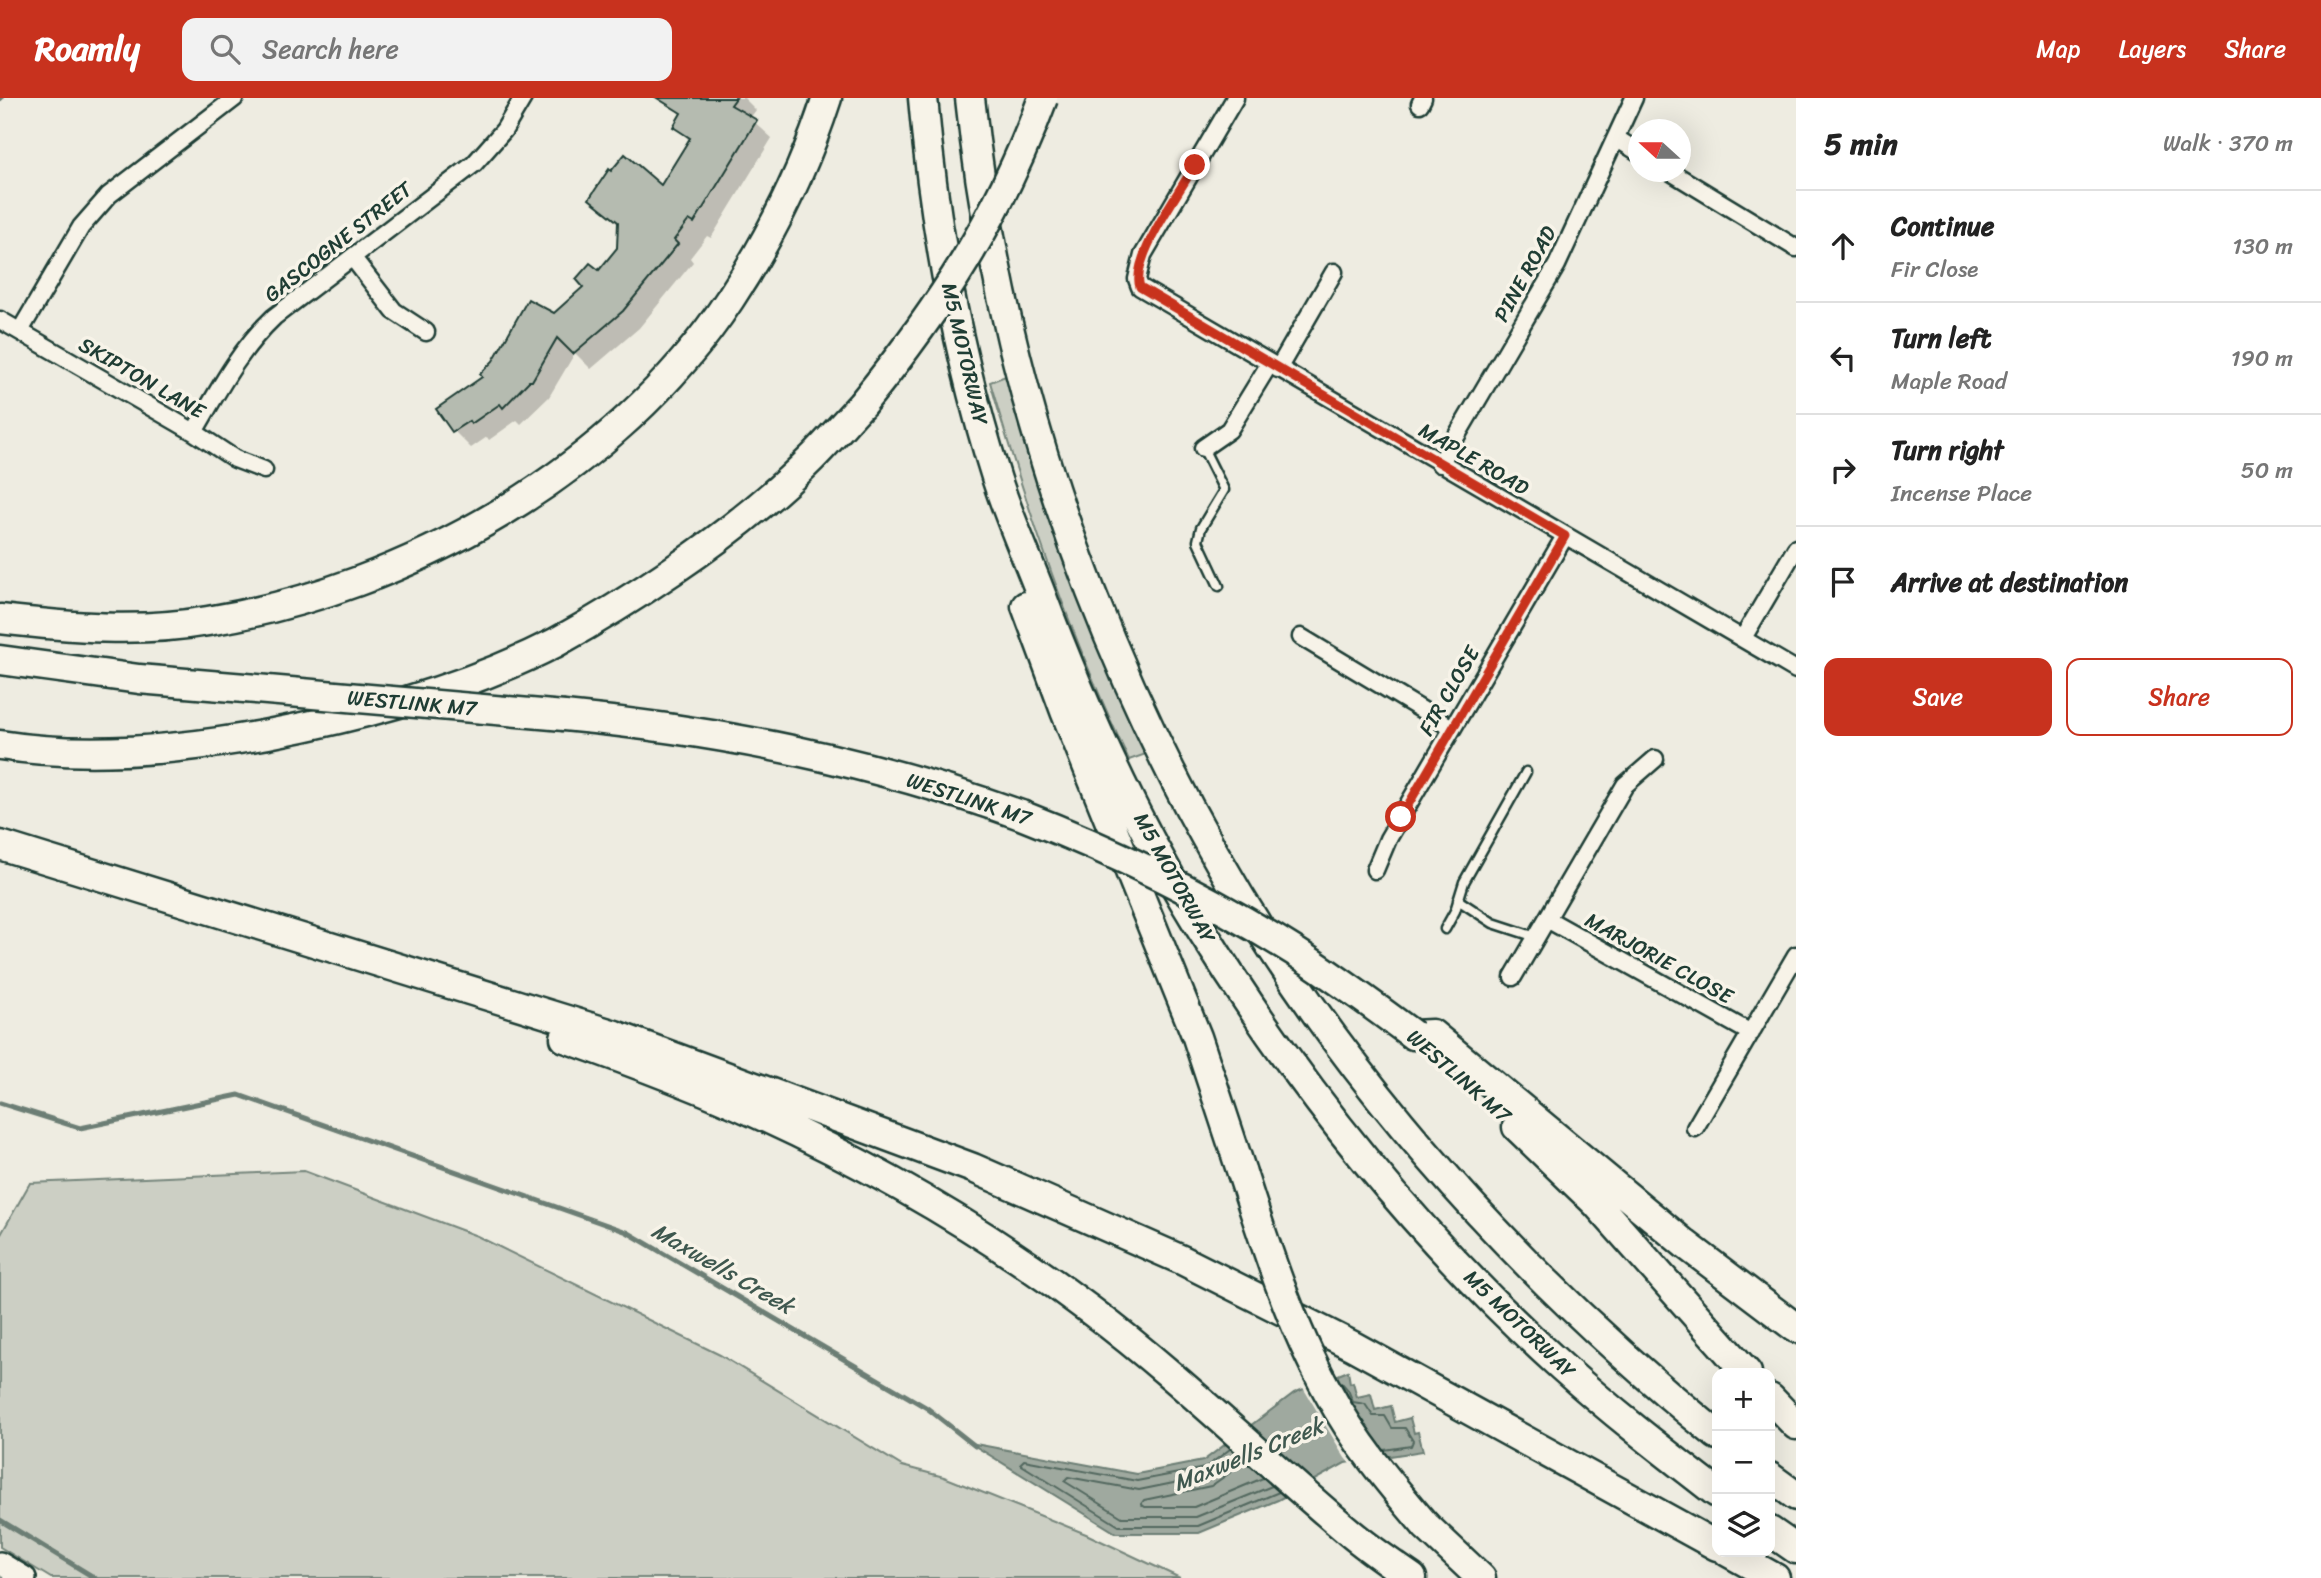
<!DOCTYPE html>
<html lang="en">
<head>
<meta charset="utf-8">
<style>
  :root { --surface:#fff; --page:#f2f2f2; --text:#222; --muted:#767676; --line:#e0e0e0; --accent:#c8321e }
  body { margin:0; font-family:Sriracha,sans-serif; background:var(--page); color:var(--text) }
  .controls { position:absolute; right:21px; bottom:21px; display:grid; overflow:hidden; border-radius:14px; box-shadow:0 7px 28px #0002 }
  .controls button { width:63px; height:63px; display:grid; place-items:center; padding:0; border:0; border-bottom:2px solid var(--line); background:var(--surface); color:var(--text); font:35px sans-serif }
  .compass { position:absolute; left:1628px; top:21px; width:63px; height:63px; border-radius:50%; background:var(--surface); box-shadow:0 7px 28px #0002; rotate:291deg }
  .stop { position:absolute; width:21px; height:21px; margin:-16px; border:5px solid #c8321e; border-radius:50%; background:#fff }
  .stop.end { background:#c8321e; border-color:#fff; box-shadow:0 2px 7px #0008 }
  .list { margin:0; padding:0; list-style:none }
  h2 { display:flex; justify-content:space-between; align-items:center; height:91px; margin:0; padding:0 28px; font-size:30px }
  h2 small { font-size:23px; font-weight:400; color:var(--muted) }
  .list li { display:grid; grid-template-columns:46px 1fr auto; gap:21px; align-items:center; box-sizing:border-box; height:112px; padding:0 28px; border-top:2px solid var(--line) }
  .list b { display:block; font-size:26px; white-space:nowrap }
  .list p { margin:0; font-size:23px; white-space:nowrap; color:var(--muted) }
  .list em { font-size:23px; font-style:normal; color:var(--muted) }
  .actions { display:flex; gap:14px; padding:21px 28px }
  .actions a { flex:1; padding:16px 0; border:2px solid var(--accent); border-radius:14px; text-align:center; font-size:24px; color:var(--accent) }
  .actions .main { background:var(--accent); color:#fff }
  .icon { flex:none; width:38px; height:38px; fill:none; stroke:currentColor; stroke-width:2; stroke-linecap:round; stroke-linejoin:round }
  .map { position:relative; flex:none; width:1796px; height:1480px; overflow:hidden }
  header { display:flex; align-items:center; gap:42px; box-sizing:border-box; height:98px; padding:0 35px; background:var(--accent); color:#fff }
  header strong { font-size:33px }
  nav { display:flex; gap:38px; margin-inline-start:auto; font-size:24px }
  .search { width:490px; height:63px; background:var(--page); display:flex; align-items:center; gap:18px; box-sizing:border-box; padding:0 24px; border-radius:14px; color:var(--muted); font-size:26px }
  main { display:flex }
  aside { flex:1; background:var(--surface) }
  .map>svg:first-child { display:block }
</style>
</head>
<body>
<header>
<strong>Roamly</strong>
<div class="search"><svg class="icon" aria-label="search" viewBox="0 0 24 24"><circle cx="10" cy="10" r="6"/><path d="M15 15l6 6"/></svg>Search here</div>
<nav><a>Map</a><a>Layers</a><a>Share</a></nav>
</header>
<main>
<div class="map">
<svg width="1796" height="1480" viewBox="0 0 1796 1480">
  <rect width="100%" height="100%" fill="#eeece1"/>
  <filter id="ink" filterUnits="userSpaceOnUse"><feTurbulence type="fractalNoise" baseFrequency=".0143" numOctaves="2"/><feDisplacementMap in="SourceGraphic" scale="14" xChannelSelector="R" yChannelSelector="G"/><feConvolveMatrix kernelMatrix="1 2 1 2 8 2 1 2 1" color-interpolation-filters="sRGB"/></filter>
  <g filter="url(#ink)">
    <path fill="#cccfc4" stroke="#76867c" stroke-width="2" d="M1008,277l114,324 24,55 -17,6c-58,-122 -101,-248 -139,-378z
      M304,1073l173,65 243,119 182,111 42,11 142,57 94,44h-1129l-51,-31v-311l30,-53z"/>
    <path fill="#9fa99f" stroke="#6c7e74" stroke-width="2" d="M1348,1273l2,12 3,-1 4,15 14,-3 4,16 16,-4 4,16 15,-4 4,15 4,-1 5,19 -78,12 -67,37 -79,33h-83l-146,-90 167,31 66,-13 91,-68z"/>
    <path fill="#eeece1" d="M1334,1275l14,26 41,61 -38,5 -6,-7 -43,-72z"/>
    <path fill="#0003" d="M676,0h68l12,12 -6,8 22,20 -61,100 -4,-2 -17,22 3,4 -54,66 -48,41 -16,-16 -26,44 -28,27 -4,-4 -28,20 -2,-3 -16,11 -17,-17 -15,-22 46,-31 114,-105 20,-24v-24l-28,-26 70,-11 29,-47 -15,-15 7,-10 -11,-11z"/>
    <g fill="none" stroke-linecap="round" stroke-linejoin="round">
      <path stroke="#52685f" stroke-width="2" d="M1341,1284l7,8 5,12 12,2 8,12h12l7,12h13l8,13 -2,5 -27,4
        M1230,1351l-25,19 -68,13 -113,-21 -4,4 99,62h79l81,-34
        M1237,1356l-29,22 -69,14 -71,-13 -4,4 58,36h74l76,-31
        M1245,1364l-34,24 -67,14 -3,4 4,3h49l69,-29"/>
      <path stroke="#6c7e74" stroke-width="5" d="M0,1l1,-1
        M0,1005l80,25 159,-33 388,137 300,176 48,38
        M0,1422l95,58"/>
    </g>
    <path fill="#b5bbb0" stroke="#1f3d34" stroke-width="2" d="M657,0h79l-5,7 26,15 -63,103 -5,-3 -15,20 4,4 -55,67 -50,43 -16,-16 -25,43h-3l-26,27 -3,-4 -29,20 -2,-3 -17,11 -16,-23 46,-32 -2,-3 13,-13 35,-62 26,14 29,-26 -7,-8 14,-16 9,7 18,-22 1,-26 -29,-23 20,-30 2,2 14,-17 36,31 29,-47 -17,-11 8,-14z"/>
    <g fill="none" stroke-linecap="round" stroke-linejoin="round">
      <defs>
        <path id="lane" d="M1203,350l21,42 -23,38 -3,13 21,45
          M1458,802l35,23 43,14
          M1445,831l10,-18 9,-29 62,-110"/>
        <path id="street" d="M1235,0l-92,157 -6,24 3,8 656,383
          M1420,6l3,-6
          M1616,40l22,14
          M1671,74l125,76
          M353,160l41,53 32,21
          M0,222l194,112 41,27 29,11
          M20,233l61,-104 28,-32 126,-97
          M1278,271l56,-97
          M194,334c24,-41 45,-82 80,-115l200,-153 30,-34 19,-32
          M1203,350l26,-18 41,-67
          M1440,366l117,-199 77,-167
          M1301,539l151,91
          M1743,540l53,-90
          M1375,772l13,-31 177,-303
          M1547,821l204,114
          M1513,879l112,-192 30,-26
          M1695,1030l101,-173"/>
        <path id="secondary" d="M0,1465l25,15"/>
        <path id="highway" d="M923,0c11,129 35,259 74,382 12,37 28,73 42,109 43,115 96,233 160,337 100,162 222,314 363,441 50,45 102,85 155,126
          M970,0c35,332 166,671 364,940 110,149 240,281 383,397
          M1026,508l39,105 132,326 45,136
          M0,521c68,8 139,14 208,2 199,-32 409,-150 522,-322 41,-62 74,-130 97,-201
          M0,562l139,19 106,9
          M564,618c160,15 307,45 457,99
          M0,647c88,14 181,5 268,-11 95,-18 201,-47 287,-91 40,-22 79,-46 117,-72 49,-33 98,-71 140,-113 17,-17 33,-36 50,-54
          M0,747l615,190 358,133 209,92 171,86 364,200
          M1413,937l19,-1 253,210 111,84
          M565,940c65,23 130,47 193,76 116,53 230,119 332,196 91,68 171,148 258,221 20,17 42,32 64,47
          M1517,1029l79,76 151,170
          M1770,1300l26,27
          M1770,1379l26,19
          M1426,1428l55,52
          M1770,1433l26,18
          M1728,1454l47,26"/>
      </defs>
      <use href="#lane" stroke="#1f3d34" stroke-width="13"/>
      <use href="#street" stroke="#1f3d34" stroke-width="21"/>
      <use href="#secondary" stroke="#1f3d34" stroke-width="26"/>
      <use href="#highway" stroke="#1f3d34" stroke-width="33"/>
      <use href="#lane" stroke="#f7f3e8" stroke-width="8"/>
      <use href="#street" stroke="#f7f3e8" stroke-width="16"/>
      <use href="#secondary" stroke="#f7f3e8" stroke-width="21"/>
      <use href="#highway" stroke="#f7f3e8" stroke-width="28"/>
      <defs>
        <path id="highway-bridge" d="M862,306c80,-98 137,-187 181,-306
          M245,590l319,28
          M1021,717c95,37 187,82 273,136 41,26 80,55 119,84
          M1242,1075c24,74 48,150 86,219 26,49 62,92 98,134"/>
      </defs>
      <use href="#highway-bridge" stroke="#1f3d34" stroke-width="33" stroke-linecap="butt"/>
      <use href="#highway-bridge" stroke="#f7f3e8" stroke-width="28"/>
    </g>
  </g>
  <g fill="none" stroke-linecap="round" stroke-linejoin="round" filter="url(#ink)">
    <path stroke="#c8321e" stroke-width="9" d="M1195,67c-15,26 -65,95 -55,122l425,249 -164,281"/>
  </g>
  <g text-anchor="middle" stroke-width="7" stroke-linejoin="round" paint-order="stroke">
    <g font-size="21" fill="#1f3d34" stroke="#f7f3e8">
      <text transform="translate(338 144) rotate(-38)" y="7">GASCOGNE STREET</text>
      <text transform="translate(1525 176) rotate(-61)" y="7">PINE ROAD</text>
      <text transform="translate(965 256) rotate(77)" y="7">M5 MOTORWAY</text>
      <text transform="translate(142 280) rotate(30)" y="7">SKIPTON LANE</text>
      <text transform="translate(1474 361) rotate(30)" y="7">MAPLE ROAD</text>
      <text transform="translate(1449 593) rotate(-60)" y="7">FIR CLOSE</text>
      <text transform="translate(412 605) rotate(5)" y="7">WESTLINK M7</text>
      <text transform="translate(969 701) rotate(18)" y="7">WESTLINK M7</text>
      <text transform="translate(1175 780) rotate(61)" y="7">M5 MOTORWAY</text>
      <text transform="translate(1659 860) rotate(29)" y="7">MARJORIE CLOSE</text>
      <text transform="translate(1459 978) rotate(41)" y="7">WESTLINK M7</text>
      <text transform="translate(1520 1226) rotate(44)" y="7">M5 MOTORWAY</text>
    </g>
    <g font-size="23" font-style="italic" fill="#3f584f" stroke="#f7f3e8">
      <text transform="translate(723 1170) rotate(30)" y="8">Maxwells Creek</text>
      <text transform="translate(1248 1356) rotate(-22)" y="8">Maxwells Creek</text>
    </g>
  </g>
</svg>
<div class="controls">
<button>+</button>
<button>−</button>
<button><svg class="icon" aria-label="layers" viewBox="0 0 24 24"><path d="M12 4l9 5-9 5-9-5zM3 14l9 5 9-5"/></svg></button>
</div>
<svg class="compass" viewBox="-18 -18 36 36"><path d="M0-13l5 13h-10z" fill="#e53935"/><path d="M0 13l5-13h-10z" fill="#767676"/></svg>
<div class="stop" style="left:1401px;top:719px"></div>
<div class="stop end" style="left:1195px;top:67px"></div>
</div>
<aside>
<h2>5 min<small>Walk · 370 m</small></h2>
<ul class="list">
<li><svg class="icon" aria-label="ahead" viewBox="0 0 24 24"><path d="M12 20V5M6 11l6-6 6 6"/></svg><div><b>Continue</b><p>Fir Close</p></div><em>130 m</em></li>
<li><svg class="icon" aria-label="left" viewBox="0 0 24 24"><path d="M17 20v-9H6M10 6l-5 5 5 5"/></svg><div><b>Turn left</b><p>Maple Road</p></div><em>190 m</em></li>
<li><svg class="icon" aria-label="right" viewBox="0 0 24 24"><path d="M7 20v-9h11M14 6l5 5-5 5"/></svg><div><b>Turn right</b><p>Incense Place</p></div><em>50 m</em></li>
<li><svg class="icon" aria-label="arrive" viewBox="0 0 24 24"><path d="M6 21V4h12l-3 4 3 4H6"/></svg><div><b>Arrive at destination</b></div></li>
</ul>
<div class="actions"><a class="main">Save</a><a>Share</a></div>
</aside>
</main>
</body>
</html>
